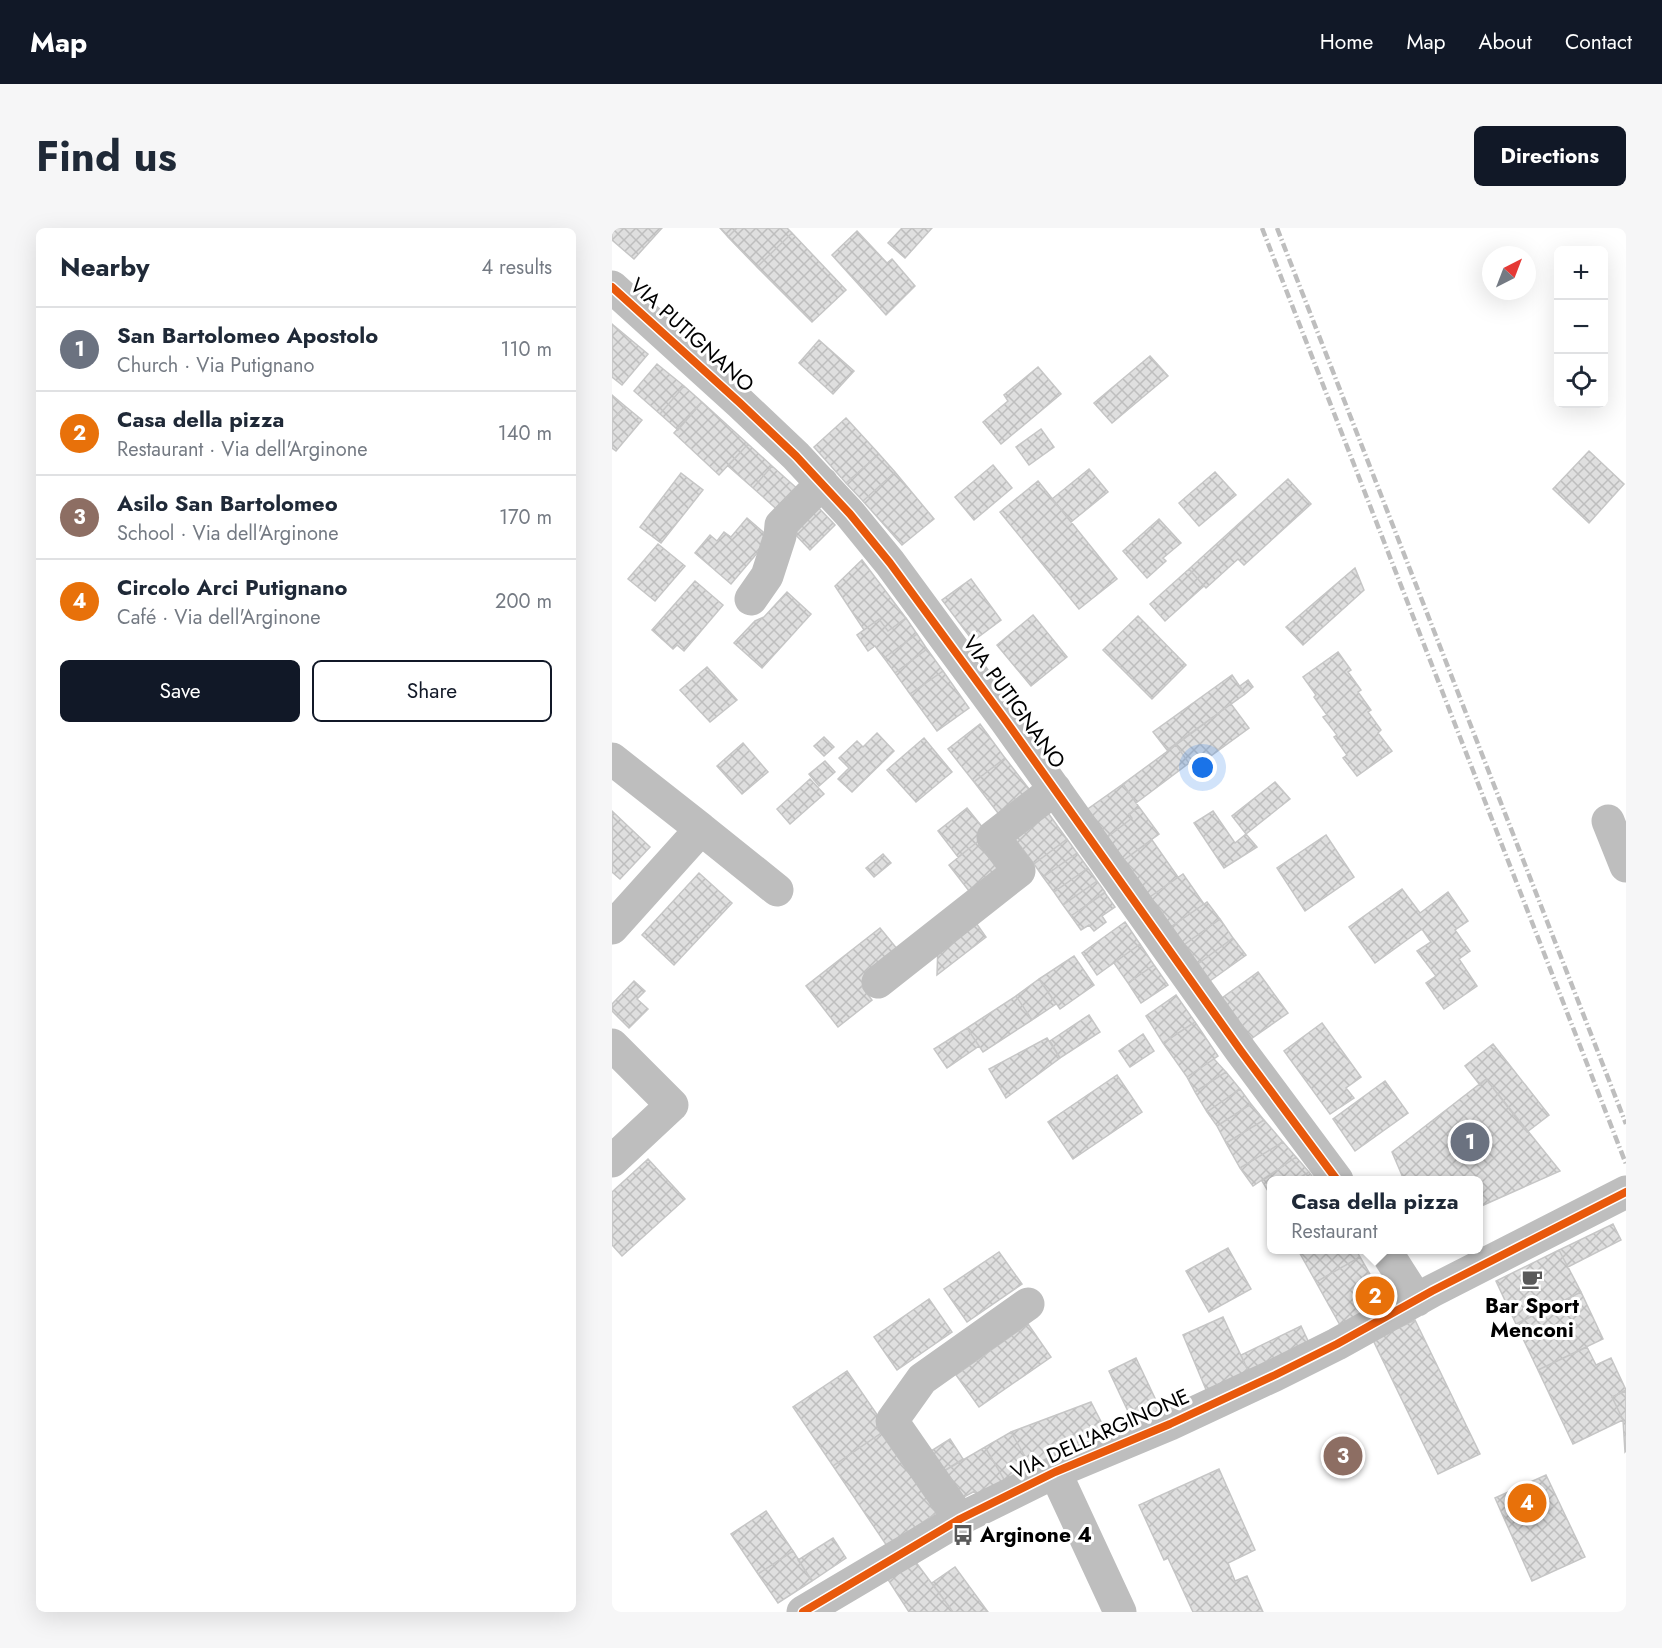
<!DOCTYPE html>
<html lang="en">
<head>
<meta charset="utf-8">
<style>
  :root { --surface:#fff; --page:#f6f6f7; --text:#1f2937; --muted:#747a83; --line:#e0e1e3; --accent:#111827 }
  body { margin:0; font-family:Jost,sans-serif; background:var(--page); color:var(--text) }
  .controls { position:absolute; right:18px; top:18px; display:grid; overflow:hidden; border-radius:9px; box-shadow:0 6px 24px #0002 }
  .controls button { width:54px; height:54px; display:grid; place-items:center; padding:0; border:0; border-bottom:2px solid var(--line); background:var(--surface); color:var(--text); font:30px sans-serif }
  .compass { position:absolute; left:870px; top:18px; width:54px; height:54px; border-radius:50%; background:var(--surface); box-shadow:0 6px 24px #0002; rotate:42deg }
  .you { position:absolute; left:591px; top:540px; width:21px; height:21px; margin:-15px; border:4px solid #fff; border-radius:50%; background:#1a73e8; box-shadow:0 0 0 9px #1a73e833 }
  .badge { display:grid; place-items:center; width:39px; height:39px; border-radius:50%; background:var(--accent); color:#fff; font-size:20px; font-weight:700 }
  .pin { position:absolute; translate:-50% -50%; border:3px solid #fff; box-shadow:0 2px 6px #0006 }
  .popup { position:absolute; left:655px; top:948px; width:216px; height:78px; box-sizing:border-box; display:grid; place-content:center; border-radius:9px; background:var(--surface); filter:drop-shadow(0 2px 4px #0005); font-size:20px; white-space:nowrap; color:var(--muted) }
  .popup b { font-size:22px; color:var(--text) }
  .popup::after { content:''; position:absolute; left:50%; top:100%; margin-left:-12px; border:12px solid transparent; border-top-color:var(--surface) }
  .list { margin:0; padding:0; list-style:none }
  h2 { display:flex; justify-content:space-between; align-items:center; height:78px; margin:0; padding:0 24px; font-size:26px }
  h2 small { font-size:20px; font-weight:400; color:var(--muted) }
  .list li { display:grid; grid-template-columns:39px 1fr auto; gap:18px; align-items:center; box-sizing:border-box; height:84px; padding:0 24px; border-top:2px solid var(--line) }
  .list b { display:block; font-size:22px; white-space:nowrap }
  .list p { margin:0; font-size:20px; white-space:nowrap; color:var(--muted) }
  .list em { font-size:20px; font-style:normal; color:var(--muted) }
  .actions { display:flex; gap:12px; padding:18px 24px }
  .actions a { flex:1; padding:14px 0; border:2px solid var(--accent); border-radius:9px; text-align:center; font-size:21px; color:var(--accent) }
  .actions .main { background:var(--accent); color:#fff }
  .icon { flex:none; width:33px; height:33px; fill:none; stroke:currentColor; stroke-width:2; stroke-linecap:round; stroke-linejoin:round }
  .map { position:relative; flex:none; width:1014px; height:1384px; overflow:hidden; border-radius:9px }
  header { display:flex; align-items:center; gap:36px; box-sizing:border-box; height:84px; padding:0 30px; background:var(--accent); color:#fff }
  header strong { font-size:28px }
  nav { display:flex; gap:33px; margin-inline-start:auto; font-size:21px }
  .intro { display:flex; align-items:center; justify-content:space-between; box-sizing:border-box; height:144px; padding:0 36px }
  h1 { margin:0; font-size:42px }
  .button { padding:15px 27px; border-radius:9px; background:var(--accent); color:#fff; font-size:21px; font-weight:700 }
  main { display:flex; gap:36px; padding:0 36px }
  aside { flex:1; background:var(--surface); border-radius:9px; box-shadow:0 6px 24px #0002 }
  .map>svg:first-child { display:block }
</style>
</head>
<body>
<header>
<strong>Map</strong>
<nav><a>Home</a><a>Map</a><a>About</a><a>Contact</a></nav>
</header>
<div class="intro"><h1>Find us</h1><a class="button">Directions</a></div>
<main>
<aside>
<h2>Nearby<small>4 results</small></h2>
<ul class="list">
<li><span class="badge" style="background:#6b7280">1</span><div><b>San Bartolomeo Apostolo</b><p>Church · Via Putignano</p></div><em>110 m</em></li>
<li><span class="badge" style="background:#e8710a">2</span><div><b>Casa della pizza</b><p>Restaurant · Via dell'Arginone</p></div><em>140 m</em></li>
<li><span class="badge" style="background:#8d6e63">3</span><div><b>Asilo San Bartolomeo</b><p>School · Via dell'Arginone</p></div><em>170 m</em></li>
<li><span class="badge" style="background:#e8710a">4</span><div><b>Circolo Arci Putignano</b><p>Café · Via dell'Arginone</p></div><em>200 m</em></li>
</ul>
<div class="actions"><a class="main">Save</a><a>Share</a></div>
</aside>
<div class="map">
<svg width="1014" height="1384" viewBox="0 0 1014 1384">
  <defs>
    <pattern id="building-cross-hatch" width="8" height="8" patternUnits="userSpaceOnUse" patternTransform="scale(1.5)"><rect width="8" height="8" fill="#dfdfdf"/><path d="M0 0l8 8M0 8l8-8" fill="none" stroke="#bebebe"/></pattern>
  </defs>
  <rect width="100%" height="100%" fill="#fff"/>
  <path fill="url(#building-cross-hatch)" stroke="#c6c6c6" stroke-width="1.5" d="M5,0h45l-28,31 -22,-19v-7z
    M108,0h17l-9,9z
    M125,0h50l5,5 -35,34 -29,-30z
    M290,0h30l-27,30 -17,-15z
    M245,3l30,32 5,-4 23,27 -29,29 -54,-60z
    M180,5l54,57 -34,32 -55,-55z
    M0,96l36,30 -26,31 -10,-8z
    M207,112l35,31 -21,23 -34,-31z
    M538,128l18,20 -56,47 -18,-20z
    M45,136l27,22 -24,28 -26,-23z
    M426,139l23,27 -60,50 -18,-22 25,-21 -4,-6z
    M72,158l18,16 -24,28 -18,-16z
    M0,167l13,11 -13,15z
    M90,174l46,42 -29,31 -45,-42z
    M13,178l17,14 -26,31 -4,-3v-27z
    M234,190l33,36 -33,29 -32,-36z
    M429,201l13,18 -25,18 -13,-18z
    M136,216l24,22 -19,22 -25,-22z
    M977,223l35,33 -35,39 -36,-34z
    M267,226l16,18 -32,29 -17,-18z
    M381,237l19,23 -38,32 -19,-23z
    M160,238l29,26 -19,22 -29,-26z
    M477,241l19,23 -37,30 -19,-23z
    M283,244l39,47 -32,26 -39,-44z
    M603,244l21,23 -37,31 -20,-23z
    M69,245l22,17 -42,53 -21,-16z
    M676,251l23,25 -67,61 -6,-6 -32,29 -17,-19z
    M426,253l79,98 -38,30 -79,-97z
    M202,275l21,22 -25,25 -21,-22z
    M135,290l23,20 -39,46 -36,-31 15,-18 7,6 7,-9 7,5z
    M547,291l22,24 -18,15 3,3 -19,17 -24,-27z
    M46,316l27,22 -30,35 -27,-22z
    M250,332l44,58 -18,13 -9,-12 -15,11 -29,-44z
    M743,340l9,22 -61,55 -17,-18z
    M577,341l15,17 -39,35 -15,-17z
    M359,351l30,41 -28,21 -31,-41z
    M83,353l28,24 -39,46 -7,-6 -4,4 -21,-19z
    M175,364l24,22 -49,54 -28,-25 21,-22 9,-4z
    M421,387l34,42 -36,29 -34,-41z
    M526,388l48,49 -34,34 -49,-49z
    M294,390l11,16 -33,24 -9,-12 -7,5 -11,-16 22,-16 9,12z
    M305,406l10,15 -32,24 -11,-15z
    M315,421l16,22 -33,23 -15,-21z
    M726,424l13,18 -3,2 13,18 -3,2 13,18 -3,2 13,18 -3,3 14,18 -35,25 -14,-18 4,-3 -13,-18 3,-2 -14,-18 4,-2 -13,-18 2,-2 -13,-18z
    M95,439l30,33 -27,22 -30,-32z
    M331,443l26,37 -32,23 -27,-37z
    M620,447l13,19 -78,56 -14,-18z
    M636,452l5,7 -8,7 -5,-8z
    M619,476l18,24 -56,41 -17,-24z
    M368,496l25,34 -31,24 -26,-33z
    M265,505l17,18 -42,41 -14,-13 11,-11 -10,-10 18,-17 6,6z
    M212,509l10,10 -10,9 -10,-10z
    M312,510l28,34 -36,30 -29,-32z
    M131,515l25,29 -26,22 -25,-28z
    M564,517l13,18 -53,40 -13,-19z
    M393,530l28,36 -32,23 -27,-35z
    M213,533l10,11 -16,14 -10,-12z
    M198,551l14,15 -34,30 -13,-15z
    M663,554l15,17 -44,35 -14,-18z
    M511,556l16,23 -10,7 3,4 -27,21 -20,-28z
    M431,578l24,33 -33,25 -25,-33z
    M527,579l20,27 -38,28 -16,-23 27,-21 -3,-4z
    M355,580l21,26 -30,23 -20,-26z
    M0,583l38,36 -30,32 -8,-7z
    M601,583l22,32 11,-9 11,13 -33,21 -30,-45z
    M714,607l28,42 -49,34 -28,-43z
    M370,610l21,27 -34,26 -20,-26z
    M455,611l10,14 -34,24 -9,-13z
    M540,612l26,37 -31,22 -26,-37z
    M465,625l11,15 -34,24 -11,-15z
    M271,626l8,9 -17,14 -8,-9z
    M476,640l9,13 -34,24 -9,-13z
    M87,645l33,30 -58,62 -32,-30z
    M571,646l21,30 -36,25 -21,-30z
    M485,653l8,11 -34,24 -8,-11z
    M790,661l18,24 28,-21 20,29 -13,9 15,21 -11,8 18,27 -33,23 -18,-26 10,-7 -19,-25 14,-9 -9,-13 -47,34 -26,-36z
    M493,665l10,14 -13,9 4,6 -12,9 -5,-6 -8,5 -10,-14z
    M595,674l13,17 -39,28 -13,-18z
    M608,691l13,19 -38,28 -14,-19z
    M362,692l12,17 -49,38 1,-31z
    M513,694l15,22 -43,31 -15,-22z
    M268,700l22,27 -40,32 10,13 -34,27 -32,-41z
    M621,710l13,17 -39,28 -12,-17z
    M528,716l14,21 -26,18 -14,-20z
    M462,728l20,29 -34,24 -21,-30z
    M542,737l14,20 -27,18 -13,-20z
    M646,744l30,41 -37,26 -29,-41z
    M427,751l17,25 -24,16 -16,-24z
    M22,753l11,10 -8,8 11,10 -19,19 -17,-17v-7z
    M564,767l19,27 -32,21 -17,-27z
    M404,768l16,24 -49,32 -16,-24z
    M477,787l11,17 -40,26 -10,-17z
    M583,794l23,34 -31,21 -24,-34z
    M710,795l39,54 -15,11 8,10 -24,16 -46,-63z
    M355,800l12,18 -32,22 -13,-19z
    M531,806l11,17 -24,16 -11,-16z
    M435,810l13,20 -54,40 -17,-29z
    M881,816l56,71 -22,17 -41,-53 -6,6 -15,-19z
    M602,831l12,13 -31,20 -8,-15z
    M614,844l14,17 -33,23 -12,-20z
    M505,847l25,37 -69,47 -25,-37z
    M874,851l74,92 -81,36v-27h-75l-12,-28z
    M773,853l23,32 -53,38 -22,-32z
    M628,861l11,15 -34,22 -10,-14z
    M639,876l13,16 -38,23 -9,-17z
    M652,892l19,22 -43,26 -14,-25z
    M671,914l13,15 -43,29 -13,-18z
    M684,929l13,15 -13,8h-24l-1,16 -9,-15z
    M36,931l37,40 -63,57 -10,-11v-53z
    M697,944l6,8h-19z
    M1001,996l8,16 -53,27 -9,-17z
    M616,1020l23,41 -42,23 -23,-41z
    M686,1022h58l4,7 -44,25z
    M947,1022l22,42 -65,32 -20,-43z
    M387,1024l23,32 -55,38 -23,-33z
    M748,1029l25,43 -45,25 -24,-43z
    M969,1064l22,47 -65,31 -22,-46z
    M317,1071l23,33 -55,38 -23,-33z
    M611,1089l26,56 -42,19 -24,-57z
    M803,1092l65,134 -42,20 -65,-134z
    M416,1096l23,33 -72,50 -23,-32z
    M689,1098l8,17 -60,30 -8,-18z
    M975,1119l9,18 15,-7 15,32 -14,7 11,23 -50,24 -35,-74z
    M524,1130l25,53 -27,13 -25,-53z
    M235,1143l40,58 -54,37 -40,-59z
    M1014,1163v60l-1,1 -2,-32 -11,-23z
    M479,1174l18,35 -78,30 -20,-35z
    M275,1201l54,81 -54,36 -54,-80z
    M399,1204l20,35 -26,14 -20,-34z
    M338,1211l13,20 -19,12 -13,-20z
    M373,1219l20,34 -27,15 -3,-5 -15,8 -16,-28z
    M607,1241l36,81 -27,13 7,18 12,-5 16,36h-70l-25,-54 -4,2 -25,-55z
    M934,1247l39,82 -53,24 -37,-83z
    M154,1283l27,40 -35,23 -27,-40z
    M221,1310l13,20 -34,23 -14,-21z
    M181,1323l19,30 -34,22 -20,-29z
    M303,1333l38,51h-44l-22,-34z
    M343,1339l33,45h-35l-21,-29z"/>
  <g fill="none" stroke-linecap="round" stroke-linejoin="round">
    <path stroke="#bebebe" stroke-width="33" d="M0,59l128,116 56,53 54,58 40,49 116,158 235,330 96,129
      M139,371l16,-23 13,-40 1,-11 41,-42
      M0,531l89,70 -89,99
      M996,593l18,45
      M89,601l76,61
      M266,754l141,-111 -26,-34 62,-48
      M0,817l60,60 -60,56
      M773,1022l32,50
      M443,1244l65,140
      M348,1291l-68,-98 30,-42 106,-75
      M191,1384l157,-93 95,-47 115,-48 105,-49 62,-31 95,-53 194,-99"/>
    <path stroke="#bebebe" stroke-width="4.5" stroke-dasharray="9 3 1.5 3" stroke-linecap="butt" d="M650,0l364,936
      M665,0l349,896"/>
    <defs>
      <path id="cycleway" d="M0,59l128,116 56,53 54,58 40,49 116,158 235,330 96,129
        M191,1384l157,-93 95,-47 115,-48 105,-49 62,-31 95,-53 194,-99"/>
    </defs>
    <use href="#cycleway" stroke="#fff" stroke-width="11"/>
    <use href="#cycleway" stroke="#e8590c" stroke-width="8"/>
  </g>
  <defs>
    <symbol id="cafe-bare" viewBox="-9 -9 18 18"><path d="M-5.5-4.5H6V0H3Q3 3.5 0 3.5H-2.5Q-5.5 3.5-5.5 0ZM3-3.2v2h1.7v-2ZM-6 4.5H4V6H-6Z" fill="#595959" stroke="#fff" stroke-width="2.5" paint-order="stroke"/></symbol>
    <symbol id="bus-bare" viewBox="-9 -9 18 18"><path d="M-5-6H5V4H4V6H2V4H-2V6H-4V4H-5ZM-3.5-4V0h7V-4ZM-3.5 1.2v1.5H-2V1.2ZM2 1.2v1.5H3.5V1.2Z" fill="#595959" stroke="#fff" stroke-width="2.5" paint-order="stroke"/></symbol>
  </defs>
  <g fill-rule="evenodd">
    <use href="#cafe-bare" x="905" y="1036" width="30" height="30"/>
    <use href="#bus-bare" x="336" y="1292" width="30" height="30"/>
  </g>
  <g text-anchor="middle" stroke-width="6" stroke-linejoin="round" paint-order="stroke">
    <g font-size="21" fill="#000" stroke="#fff">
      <text transform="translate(80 107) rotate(42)" y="7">VIA PUTIGNANO</text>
      <text transform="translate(402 474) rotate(54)" y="7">VIA PUTIGNANO</text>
      <text transform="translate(488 1206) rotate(-24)" y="7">VIA DELL'ARGINONE</text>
    </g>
    <g font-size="21" font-weight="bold" fill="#000" stroke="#fff">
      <text x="920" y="1085">Bar Sport<tspan x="920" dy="24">Menconi</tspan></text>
      <text x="368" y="1314" text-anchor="start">Arginone 4</text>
    </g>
  </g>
</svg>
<div class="controls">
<button>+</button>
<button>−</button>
<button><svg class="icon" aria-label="locate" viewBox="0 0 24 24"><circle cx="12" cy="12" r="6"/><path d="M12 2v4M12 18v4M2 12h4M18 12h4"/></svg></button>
</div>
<svg class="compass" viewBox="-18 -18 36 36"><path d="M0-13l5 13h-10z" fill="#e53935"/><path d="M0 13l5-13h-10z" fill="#747a83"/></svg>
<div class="you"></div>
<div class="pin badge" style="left:858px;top:914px;background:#6b7280">1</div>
<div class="pin badge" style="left:763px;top:1068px;background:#e8710a">2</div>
<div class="popup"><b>Casa della pizza</b>Restaurant</div>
<div class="pin badge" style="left:731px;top:1228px;background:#8d6e63">3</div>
<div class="pin badge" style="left:915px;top:1275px;background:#e8710a">4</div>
</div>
</main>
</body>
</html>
